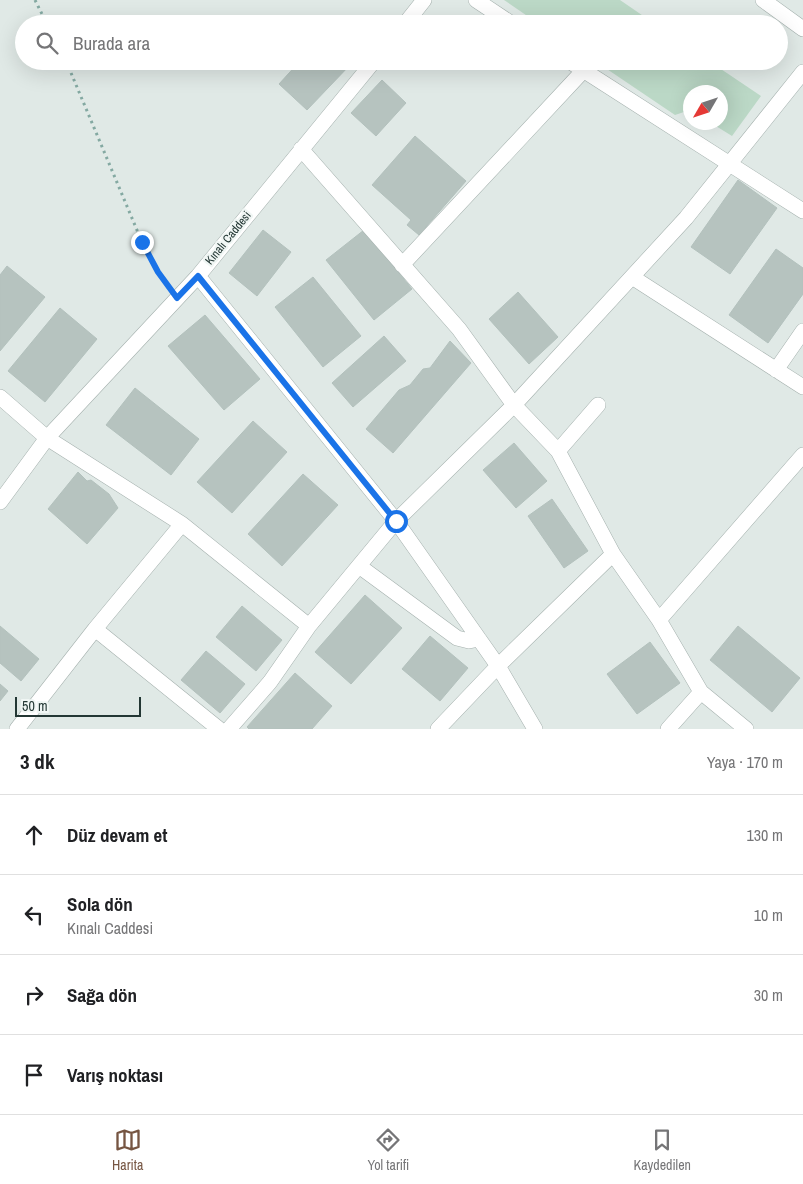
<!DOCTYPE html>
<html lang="tr">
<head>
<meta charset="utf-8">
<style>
  :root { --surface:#fff; --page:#f2f2f2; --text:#202124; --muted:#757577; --line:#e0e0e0; --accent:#765542 }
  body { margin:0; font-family:"Archivo Narrow",sans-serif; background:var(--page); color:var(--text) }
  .compass { position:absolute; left:683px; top:85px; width:45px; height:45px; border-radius:50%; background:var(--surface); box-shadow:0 5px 20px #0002; rotate:231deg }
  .scale { position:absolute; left:15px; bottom:12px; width:126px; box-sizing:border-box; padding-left:5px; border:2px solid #233734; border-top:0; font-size:14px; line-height:18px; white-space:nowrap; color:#233734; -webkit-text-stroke:4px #f0f6f4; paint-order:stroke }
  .stop { position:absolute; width:15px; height:15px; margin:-11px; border:4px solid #1a73e8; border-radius:50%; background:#fff }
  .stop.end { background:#1a73e8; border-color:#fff; box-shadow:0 1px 5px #0008 }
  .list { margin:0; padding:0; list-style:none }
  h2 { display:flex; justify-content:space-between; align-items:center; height:65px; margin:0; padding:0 20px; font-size:21px }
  h2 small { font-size:16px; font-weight:400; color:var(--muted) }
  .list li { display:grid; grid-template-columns:32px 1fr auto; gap:15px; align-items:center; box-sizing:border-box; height:80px; padding:0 20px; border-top:1px solid var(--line) }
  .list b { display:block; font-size:19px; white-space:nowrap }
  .list p { margin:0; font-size:16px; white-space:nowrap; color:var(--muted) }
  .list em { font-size:16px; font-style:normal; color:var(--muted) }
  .icon { flex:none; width:28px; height:28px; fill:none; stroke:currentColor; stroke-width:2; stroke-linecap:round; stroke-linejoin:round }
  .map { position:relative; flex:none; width:803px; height:729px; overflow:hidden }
  .search { position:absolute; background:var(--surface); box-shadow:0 5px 20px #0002; left:15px; right:15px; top:15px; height:55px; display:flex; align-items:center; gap:12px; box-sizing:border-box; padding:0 18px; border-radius:28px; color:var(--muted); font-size:19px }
  .sheet { height:385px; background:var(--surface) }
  nav { display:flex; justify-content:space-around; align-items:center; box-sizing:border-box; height:70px; border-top:1px solid var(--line); background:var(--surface); font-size:14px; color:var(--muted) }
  nav a { display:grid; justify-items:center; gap:2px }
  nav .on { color:var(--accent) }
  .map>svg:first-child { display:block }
</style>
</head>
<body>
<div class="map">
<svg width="803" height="729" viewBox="0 0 803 729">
  <rect width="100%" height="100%" fill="#e0e9e6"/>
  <path fill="#bbd8c6" d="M504,0h116l35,24h-116z
    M595,61h114l52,35 -29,40 -21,-13 9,-1v-30h-30v18l-15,5z"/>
  <path fill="#b6c3bf" stroke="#b3c1bd" d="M300,61h46l4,4 -43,45 -28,-26z
    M382,80l24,23 -30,33 -25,-23z
    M415,136l51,45 -47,54 -12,-10 4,-5 -39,-35z
    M738,180l39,28 -47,66 -39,-27z
    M263,230l28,22 -34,44 -28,-23z
    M364,230l48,59 -38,31 -48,-60z
    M776,249l27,19v26l-35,49 -39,-28z
    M7,266l38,31 -45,54v-76z
    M313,277l48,59 -38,31 -48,-60z
    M518,292l40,45 -29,27 -40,-45z
    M60,308l37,31 -52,63 -37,-31z
    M205,315l55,64 -36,31 -56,-64z
    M384,336l22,25 -53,46 -21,-24z
    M450,341l21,22 -78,90 -27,-24 33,-39 11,-5 13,-16 7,-1z
    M135,388l64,51 -28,36 -65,-50z
    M253,421l34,31 -55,61 -35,-31z
    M514,443l33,38 -31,27 -33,-38z
    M78,472l9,9 4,-1 18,14 9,14 -31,36 -39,-35z
    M303,474l35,31 -56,61 -34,-32z
    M552,499l36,52 -24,17 -36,-52z
    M365,595l37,33 -51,56 -36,-32z
    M242,606l40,34 -26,31 -40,-34z
    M0,626l39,33 -18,22 -21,-18z
    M738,626l62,52 -28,34 -62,-52z
    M430,636l38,32 -28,33 -38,-32z
    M650,642l30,41 -43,31 -30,-40z
    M206,651l39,33 -25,29 -39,-33z
    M295,673l37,33 -20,23h-63l-2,-2z
    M0,684l8,7 -8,10z"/>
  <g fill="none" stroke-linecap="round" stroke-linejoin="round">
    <defs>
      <path id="minor" d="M476,0l36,24
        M763,0l40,29
        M405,24l19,-24
        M569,61l234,150
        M301,149l158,180 55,76 44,46 55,103 46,66 42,72 45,37
        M402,265l181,-194
        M198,276l198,245 102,145 37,63
        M632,277l171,110
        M776,370l27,-39
        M0,397l47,41 135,86 127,102
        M558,451l40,-46
        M0,502l47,-64 151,-162 176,-215
        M359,566l98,72 12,3 10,-2
        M659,620l144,-165
        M95,629l124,100
        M17,729l78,-100 87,-105
        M229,729l41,-47 39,-56 87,-105 118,-116 172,-187 117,-146
        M438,729l60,-63 115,-112
        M668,729l33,-37"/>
    </defs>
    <use href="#minor" stroke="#a4b0ad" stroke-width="16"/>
    <path stroke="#84a9a2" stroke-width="3" stroke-dasharray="2.5 4" stroke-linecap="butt" d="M35,0l12,24
      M66,61l76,181 16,30 11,16"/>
    <use href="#minor" stroke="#fff" stroke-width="15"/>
  </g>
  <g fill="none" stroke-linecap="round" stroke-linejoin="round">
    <path stroke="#1a73e8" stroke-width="6" d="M142,242l16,30 19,26 21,-22 198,245"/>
  </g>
  <g text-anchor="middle" stroke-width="4.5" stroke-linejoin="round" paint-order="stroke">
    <g font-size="12" fill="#233734" stroke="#f0f6f4">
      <text transform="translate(228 238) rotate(-51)" y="4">Kınalı Caddesi</text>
    </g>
  </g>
</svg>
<svg class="compass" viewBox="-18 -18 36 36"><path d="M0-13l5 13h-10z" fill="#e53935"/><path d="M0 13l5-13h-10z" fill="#757577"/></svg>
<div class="scale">50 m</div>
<div class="stop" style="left:396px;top:521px"></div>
<div class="stop end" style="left:142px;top:242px"></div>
<div class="search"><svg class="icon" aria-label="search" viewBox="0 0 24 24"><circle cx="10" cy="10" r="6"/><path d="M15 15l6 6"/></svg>Burada ara</div>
</div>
<section class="sheet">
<h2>3 dk<small>Yaya · 170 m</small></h2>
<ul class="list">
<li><svg class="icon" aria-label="ahead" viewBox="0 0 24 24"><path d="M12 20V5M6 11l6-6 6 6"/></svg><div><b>Düz devam et</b></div><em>130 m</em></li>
<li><svg class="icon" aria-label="left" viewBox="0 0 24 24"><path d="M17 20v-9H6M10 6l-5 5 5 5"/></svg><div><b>Sola dön</b><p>Kınalı Caddesi</p></div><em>10 m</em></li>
<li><svg class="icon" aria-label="right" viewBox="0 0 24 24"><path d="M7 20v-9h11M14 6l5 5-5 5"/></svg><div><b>Sağa dön</b></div><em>30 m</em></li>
<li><svg class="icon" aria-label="arrive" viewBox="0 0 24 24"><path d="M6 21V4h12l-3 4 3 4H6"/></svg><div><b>Varış noktası</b></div></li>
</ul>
</section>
<nav>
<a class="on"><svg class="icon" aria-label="map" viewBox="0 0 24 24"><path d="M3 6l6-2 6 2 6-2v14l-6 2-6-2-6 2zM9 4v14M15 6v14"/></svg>Harita</a>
<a><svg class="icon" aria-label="directions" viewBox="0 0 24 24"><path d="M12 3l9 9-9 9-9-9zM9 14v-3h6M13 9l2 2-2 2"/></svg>Yol tarifi</a>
<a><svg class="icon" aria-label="saved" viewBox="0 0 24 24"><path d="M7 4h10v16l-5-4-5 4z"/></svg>Kaydedilen</a>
</nav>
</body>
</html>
